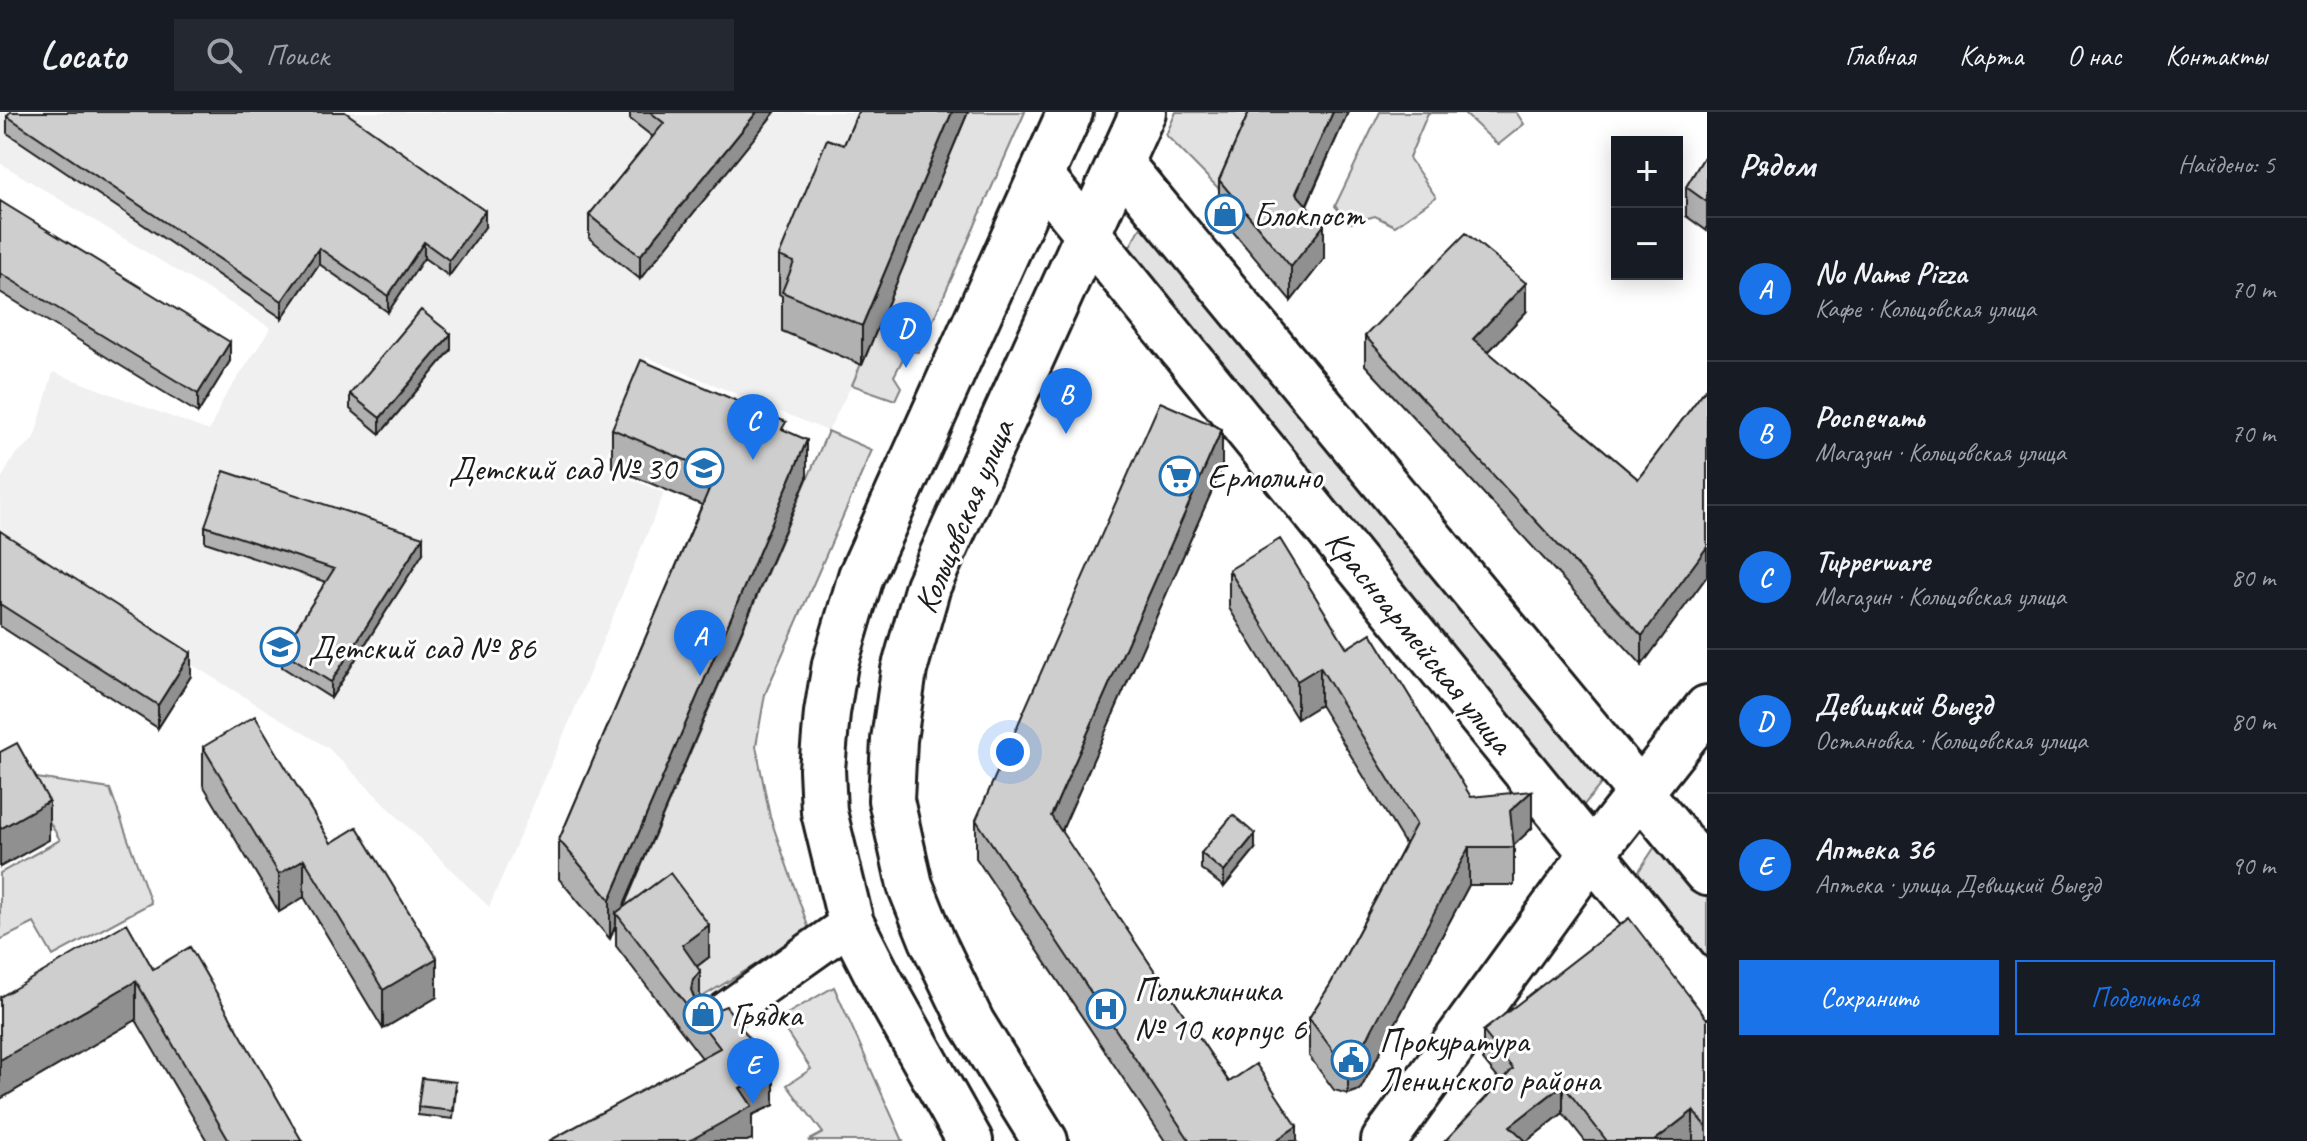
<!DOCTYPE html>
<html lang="ru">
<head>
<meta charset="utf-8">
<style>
  :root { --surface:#171b24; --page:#242831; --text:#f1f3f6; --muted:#9ea1a6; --line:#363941; --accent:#1a73e8 }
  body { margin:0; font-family:Caveat,sans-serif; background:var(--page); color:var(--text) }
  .controls { position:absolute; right:24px; top:24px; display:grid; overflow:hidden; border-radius:0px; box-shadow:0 4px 20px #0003 }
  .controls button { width:72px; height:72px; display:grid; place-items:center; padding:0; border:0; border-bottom:2px solid var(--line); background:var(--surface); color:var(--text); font:40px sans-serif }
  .you { position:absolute; left:1010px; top:640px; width:28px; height:28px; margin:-20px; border:6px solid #fff; border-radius:50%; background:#1a73e8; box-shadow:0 0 0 12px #1a73e833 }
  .badge { display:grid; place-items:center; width:52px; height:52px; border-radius:50%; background:var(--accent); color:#fff; font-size:26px; font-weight:700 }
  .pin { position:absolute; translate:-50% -66px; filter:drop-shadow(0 2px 4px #0008) }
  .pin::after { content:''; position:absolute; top:42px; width:28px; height:24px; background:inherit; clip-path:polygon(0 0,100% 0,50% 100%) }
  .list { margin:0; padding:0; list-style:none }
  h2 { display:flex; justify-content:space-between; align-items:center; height:104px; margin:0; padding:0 32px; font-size:34px }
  h2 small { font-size:26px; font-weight:400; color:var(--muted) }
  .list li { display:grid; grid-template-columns:52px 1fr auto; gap:24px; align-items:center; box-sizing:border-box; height:144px; padding:0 32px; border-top:2px solid var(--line) }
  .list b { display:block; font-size:30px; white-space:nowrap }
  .list p { margin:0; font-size:26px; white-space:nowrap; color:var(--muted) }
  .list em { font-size:26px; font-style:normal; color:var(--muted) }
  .actions { display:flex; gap:16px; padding:24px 32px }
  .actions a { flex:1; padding:18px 0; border:2px solid var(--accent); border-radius:0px; text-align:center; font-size:28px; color:var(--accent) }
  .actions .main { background:var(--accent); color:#fff }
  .icon { flex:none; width:44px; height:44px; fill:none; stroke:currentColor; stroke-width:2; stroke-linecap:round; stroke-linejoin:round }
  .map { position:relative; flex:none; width:1707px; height:1029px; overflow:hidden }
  header { display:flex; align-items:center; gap:48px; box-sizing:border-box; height:112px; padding:0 40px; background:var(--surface); border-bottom:2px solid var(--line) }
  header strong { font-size:38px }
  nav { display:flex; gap:44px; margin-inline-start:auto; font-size:28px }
  .search { width:560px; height:72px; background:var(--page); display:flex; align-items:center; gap:20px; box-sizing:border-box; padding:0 28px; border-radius:0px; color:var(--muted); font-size:30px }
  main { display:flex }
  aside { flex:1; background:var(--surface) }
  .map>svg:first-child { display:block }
</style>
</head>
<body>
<header>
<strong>Locato</strong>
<div class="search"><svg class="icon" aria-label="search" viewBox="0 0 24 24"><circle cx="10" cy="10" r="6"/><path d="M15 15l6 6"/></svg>Поиск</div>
<nav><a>Главная</a><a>Карта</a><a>О нас</a><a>Контакты</a></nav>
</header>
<main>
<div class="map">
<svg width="1707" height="1029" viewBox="0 0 1707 1029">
  <rect width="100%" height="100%" fill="#fff"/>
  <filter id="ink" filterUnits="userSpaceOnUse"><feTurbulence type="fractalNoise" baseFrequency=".0125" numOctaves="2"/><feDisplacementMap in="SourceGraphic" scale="16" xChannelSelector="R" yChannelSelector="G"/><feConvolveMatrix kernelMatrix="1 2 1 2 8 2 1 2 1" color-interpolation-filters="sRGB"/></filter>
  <g filter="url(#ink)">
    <path fill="#f0f0f0" d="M0,0h968l-106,253 -34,66 -182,-74 -44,110 62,26 -96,232 -79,182 -161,-159 -328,-201v-66l15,-26 19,-16 19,-67 156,59 14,-31 48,-72 -271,-165z"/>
    <path fill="#e2e2e2" stroke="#7f7f7f" stroke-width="2" d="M968,0h57l-106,240 -12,-1 -13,25 7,11 -6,13 -43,-15z
      M1176,0h89l-38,85 -61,-62z
      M1380,0h136l8,12 -26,21 -34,-32h-36l-19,45 27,39 -41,29 -20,-10 -25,7 -15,-17z
      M1144,110l466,551 -31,38 -453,-558z
      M828,319l44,19 -107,244 -9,52 14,71 40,115 -113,68 -15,-22 26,-20 -63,-34 -19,-22z
      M23,664l87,13 41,114 -98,53 -19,-33 -34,17v-67l60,-33z
      M1660,727l47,57v63l-70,-85z
      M834,875l69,154h-95l15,-8 -36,-48 24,-16 -33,-50z"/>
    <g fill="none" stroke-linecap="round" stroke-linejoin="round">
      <defs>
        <path id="street" d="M713,909l138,-98"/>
        <path id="secondary" d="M1120,51l587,710
          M1041,64l666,819
          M1384,1029l208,-287 115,-146"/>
        <path id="primary" d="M970,1029l-89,-159 -30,-59 -27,-111 -2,-43 5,-56 8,-49 26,-88 209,-464
          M1045,1029l-73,-118 -40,-83 -22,-55 -19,-85 3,-60 10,-70 24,-84 215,-474"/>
      </defs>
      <use href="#street" stroke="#1c1c1c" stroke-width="44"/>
      <use href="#secondary" stroke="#1c1c1c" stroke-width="50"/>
      <use href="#primary" stroke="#1c1c1c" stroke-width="50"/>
      <use href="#street" stroke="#fff" stroke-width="38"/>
      <use href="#secondary" stroke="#fff" stroke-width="44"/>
      <use href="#primary" stroke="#fff" stroke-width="44"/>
    </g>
    <path fill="#b1b1b1" stroke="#1c1c1c" stroke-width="2" d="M630,0h145l-135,167 -51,-41v-23l64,-78 -23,-18z
      M858,0h110l-106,253 -80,-34v-35l-3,-2v-38l65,-111z
      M1249,0h99l-41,93 17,54 -33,42 -72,-86v-35z
      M7,4l478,111 -36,49 -25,-18 -36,54 -69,-48 -37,54 -275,-185z
      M1707,40v79l-21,-15v-29z
      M0,89l230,160 -32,52 -198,-121z
      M1526,200l-38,40 150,127 69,-92v189l-65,89 -277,-300v-29z
      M451,238l-71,84 -30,-25v-15z
      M612,317l174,2 21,47 -184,430 86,49 -12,9 2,38 75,101 -22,10v24l-50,-81 -86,-112v-22l-6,15 -51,-60v-39l143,-335 -90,-38z
      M1222,356l-161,364 168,250 68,59h-132l-189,-283v-38z
      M205,414l218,27 -92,145 -49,-31v-16l44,-69 -121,-40z
      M0,419l191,145 -33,52 -158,-102z
      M1229,458l118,78 124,149 61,31 -18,17v40h-45l-109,205 -12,4 -14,-4 -25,-34v-38l21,-33 75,-141 -85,-139 -23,14 -68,-111z
      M203,635l128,96 106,154 -54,32 -79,-132 -25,15 -76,-127z
      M1255,737l-31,38 -23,-18v-16z
      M153,857l149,172h-95l-71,-121 -136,79v-102z
      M1707,907v122h-122l-22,-28 -36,28h-82l56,-59 -18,-22v-29z
      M456,978l-3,29 -35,-4v-8z"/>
    <path fill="#909090" stroke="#1c1c1c" stroke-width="2" d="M757,0h18l-135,167v-23z
      M952,0h16l-106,253v-39z
      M1333,0h15l-52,116v-35z
      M485,99v16l-36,49v-16z
      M1324,113v34l-33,42v-34z
      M424,130v16l-36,54v-16z
      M319,136v16l-37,54v-17z
      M1526,171v29l-53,56v-29z
      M451,222v16l-71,84v-16z
      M230,230v19l-32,52v-19z
      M1222,317v39l-171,387v-39z
      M807,328v38l-188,439 -3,-4v11l-6,15v-39z
      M423,425v16l-92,145v-16z
      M1707,435v29l-65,89v-29z
      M191,541v23l-33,52v-23z
      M1320,555v38l-23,14v-38z
      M1532,679v37l-20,19 -2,-36z
      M49,689v39l-49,27v-38z
      M1255,722v15l-31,38v-15z
      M1469,735v38l-109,205 -12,4v-37z
      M304,747v38l-25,15v-38z
      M709,813v32l-27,21v-33z
      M437,846v39l-54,32v-39z
      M700,859v32l-7,10 -2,-23 2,-10z
      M136,869v39l-136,79v-39z
      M774,960v33l-22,10v24l-5,2h-58l51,-53z
      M1563,973v28l-36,28h-17v-15z
      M1693,999v29l-1,1h-38z
      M1297,1014v15h-22z"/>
    <path fill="#cecece" stroke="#1c1c1c" stroke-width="2" d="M10,0h335l140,99 -36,49 -25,-18 -36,54 -69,-48 -37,53 -275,-185z
      M650,0h107l-117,144 -51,-41 75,-92z
      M858,0h94l-90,214 -80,-34 12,-30 -15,-6 48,-117 17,6z
      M1249,0h84l-37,81 28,32 -33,42 -72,-87z
      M1707,40v50l-21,-15z
      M0,89l230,141 -32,52 -198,-121z
      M1466,121l60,50 -53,56 165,140 69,-92v160l-65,89 -277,-300z
      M421,198l30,24 -71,84 -30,-24z
      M641,248l145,62 -4,7 25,11 -197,460 -51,-60 157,-367 -104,-44z
      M1160,290l62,27 -171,387 178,266 27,-18 41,62 -22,15h-85l-214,-321z
      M224,359l199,66 -92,145 -49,-31 52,-82 -129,-43z
      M0,419l191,122 -33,52 -158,-101z
      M1280,427l67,109 24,-15 100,164 61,-6 -22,20 4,36h-45l-109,205 -12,5 -14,-5 -25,-34 21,-33 86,-161 -96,-157 -23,14 -68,-111z
      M255,604l76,127 26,-16 80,131 -54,32 -79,-131 -25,15 -76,-127z
      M17,631l32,58 -49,28v-77z
      M1233,703l22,19 -31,38 -23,-19z
      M670,761l39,52 -27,20 18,26 -7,9 -2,10 4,10 10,9 11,1 10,-4 48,66 -34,16 12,18 -63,35h-140l171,-93 -104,-135z
      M1629,806l78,101v109l-14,-17 -39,30h-47l-44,-56 -53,41 16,15h-81l68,-72 -30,-38z
      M127,811l26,46 37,-22 112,194h-73l-93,-160 -136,79v-63z
      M422,966l34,4 -3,29 -35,-4z"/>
  </g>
  <defs>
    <symbol id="shop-ring" viewBox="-11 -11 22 22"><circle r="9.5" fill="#fff" stroke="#1f6fb2" stroke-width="1.5"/><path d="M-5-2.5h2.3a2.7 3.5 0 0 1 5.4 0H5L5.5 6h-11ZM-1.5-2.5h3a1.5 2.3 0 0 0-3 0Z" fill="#1f6fb2"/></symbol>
    <symbol id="school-ring" viewBox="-11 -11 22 22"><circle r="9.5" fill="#fff" stroke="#1f6fb2" stroke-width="1.5"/><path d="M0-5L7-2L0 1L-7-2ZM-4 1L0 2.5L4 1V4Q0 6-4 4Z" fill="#1f6fb2"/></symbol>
    <symbol id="supermarket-ring" viewBox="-11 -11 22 22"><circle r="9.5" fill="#fff" stroke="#1f6fb2" stroke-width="1.5"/><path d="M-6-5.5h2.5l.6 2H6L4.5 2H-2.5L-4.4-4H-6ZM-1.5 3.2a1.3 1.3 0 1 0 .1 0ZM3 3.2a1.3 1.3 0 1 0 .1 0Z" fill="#1f6fb2"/></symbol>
    <symbol id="hospital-ring" viewBox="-11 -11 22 22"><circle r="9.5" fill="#fff" stroke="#1f6fb2" stroke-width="1.5"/><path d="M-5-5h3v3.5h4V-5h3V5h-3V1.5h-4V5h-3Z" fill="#1f6fb2"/></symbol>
    <symbol id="civic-ring" viewBox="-11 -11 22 22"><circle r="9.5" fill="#fff" stroke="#1f6fb2" stroke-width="1.5"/><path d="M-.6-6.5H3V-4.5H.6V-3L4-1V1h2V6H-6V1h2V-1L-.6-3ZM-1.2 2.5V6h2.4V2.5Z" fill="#1f6fb2"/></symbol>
  </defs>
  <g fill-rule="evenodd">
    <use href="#shop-ring" x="1203" y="80" width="44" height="44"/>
    <use href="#school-ring" x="682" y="334" width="44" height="44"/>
    <use href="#supermarket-ring" x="1157" y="342" width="44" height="44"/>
    <use href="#school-ring" x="258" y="513" width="44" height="44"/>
    <use href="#hospital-ring" x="1084" y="875" width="44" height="44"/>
    <use href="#shop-ring" x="681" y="880" width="44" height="44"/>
    <use href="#civic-ring" x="1329" y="926" width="44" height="44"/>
  </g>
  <g text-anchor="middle" stroke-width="6" stroke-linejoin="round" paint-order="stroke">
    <g font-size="34" fill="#1c1c1c" stroke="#fff" text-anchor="start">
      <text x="1253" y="114">Блокпост</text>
      <text x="676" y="368" text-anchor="end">Детский сад № 30</text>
      <text x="1207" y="376">Ермолино</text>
      <text x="308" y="547">Детский сад № 86</text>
      <text x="1134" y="889">Поликлиника<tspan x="1134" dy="39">№ 10 корпус 6</tspan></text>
      <text x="731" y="914">Грядка</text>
      <text x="1379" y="940">Прокуратура<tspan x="1379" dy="39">Ленинского района</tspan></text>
    </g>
    <g font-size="34" fill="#1c1c1c" stroke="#fff">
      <text transform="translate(963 404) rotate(-67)" y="12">Кольцовская улица</text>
      <text transform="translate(1420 529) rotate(51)" y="12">Красноармейская улица</text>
    </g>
  </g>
</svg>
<div class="controls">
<button>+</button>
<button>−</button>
</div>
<div class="you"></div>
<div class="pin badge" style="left:700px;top:564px">A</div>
<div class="pin badge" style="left:1066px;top:322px">B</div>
<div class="pin badge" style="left:753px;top:348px">C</div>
<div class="pin badge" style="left:906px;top:256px">D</div>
<div class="pin badge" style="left:753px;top:992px">E</div>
</div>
<aside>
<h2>Рядом<small>Найдено: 5</small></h2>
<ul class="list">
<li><span class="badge">A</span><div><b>No Name Pizza</b><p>Кафе · Кольцовская улица</p></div><em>70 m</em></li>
<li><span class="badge">B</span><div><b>Роспечать</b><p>Магазин · Кольцовская улица</p></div><em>70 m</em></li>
<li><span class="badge">C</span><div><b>Tupperware</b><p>Магазин · Кольцовская улица</p></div><em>80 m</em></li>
<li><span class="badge">D</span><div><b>Девицкий Выезд</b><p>Остановка · Кольцовская улица</p></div><em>80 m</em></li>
<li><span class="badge">E</span><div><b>Аптека 36</b><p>Аптека · улица Девицкий Выезд</p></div><em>90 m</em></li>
</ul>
<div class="actions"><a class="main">Сохранить</a><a>Поделиться</a></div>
</aside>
</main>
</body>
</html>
